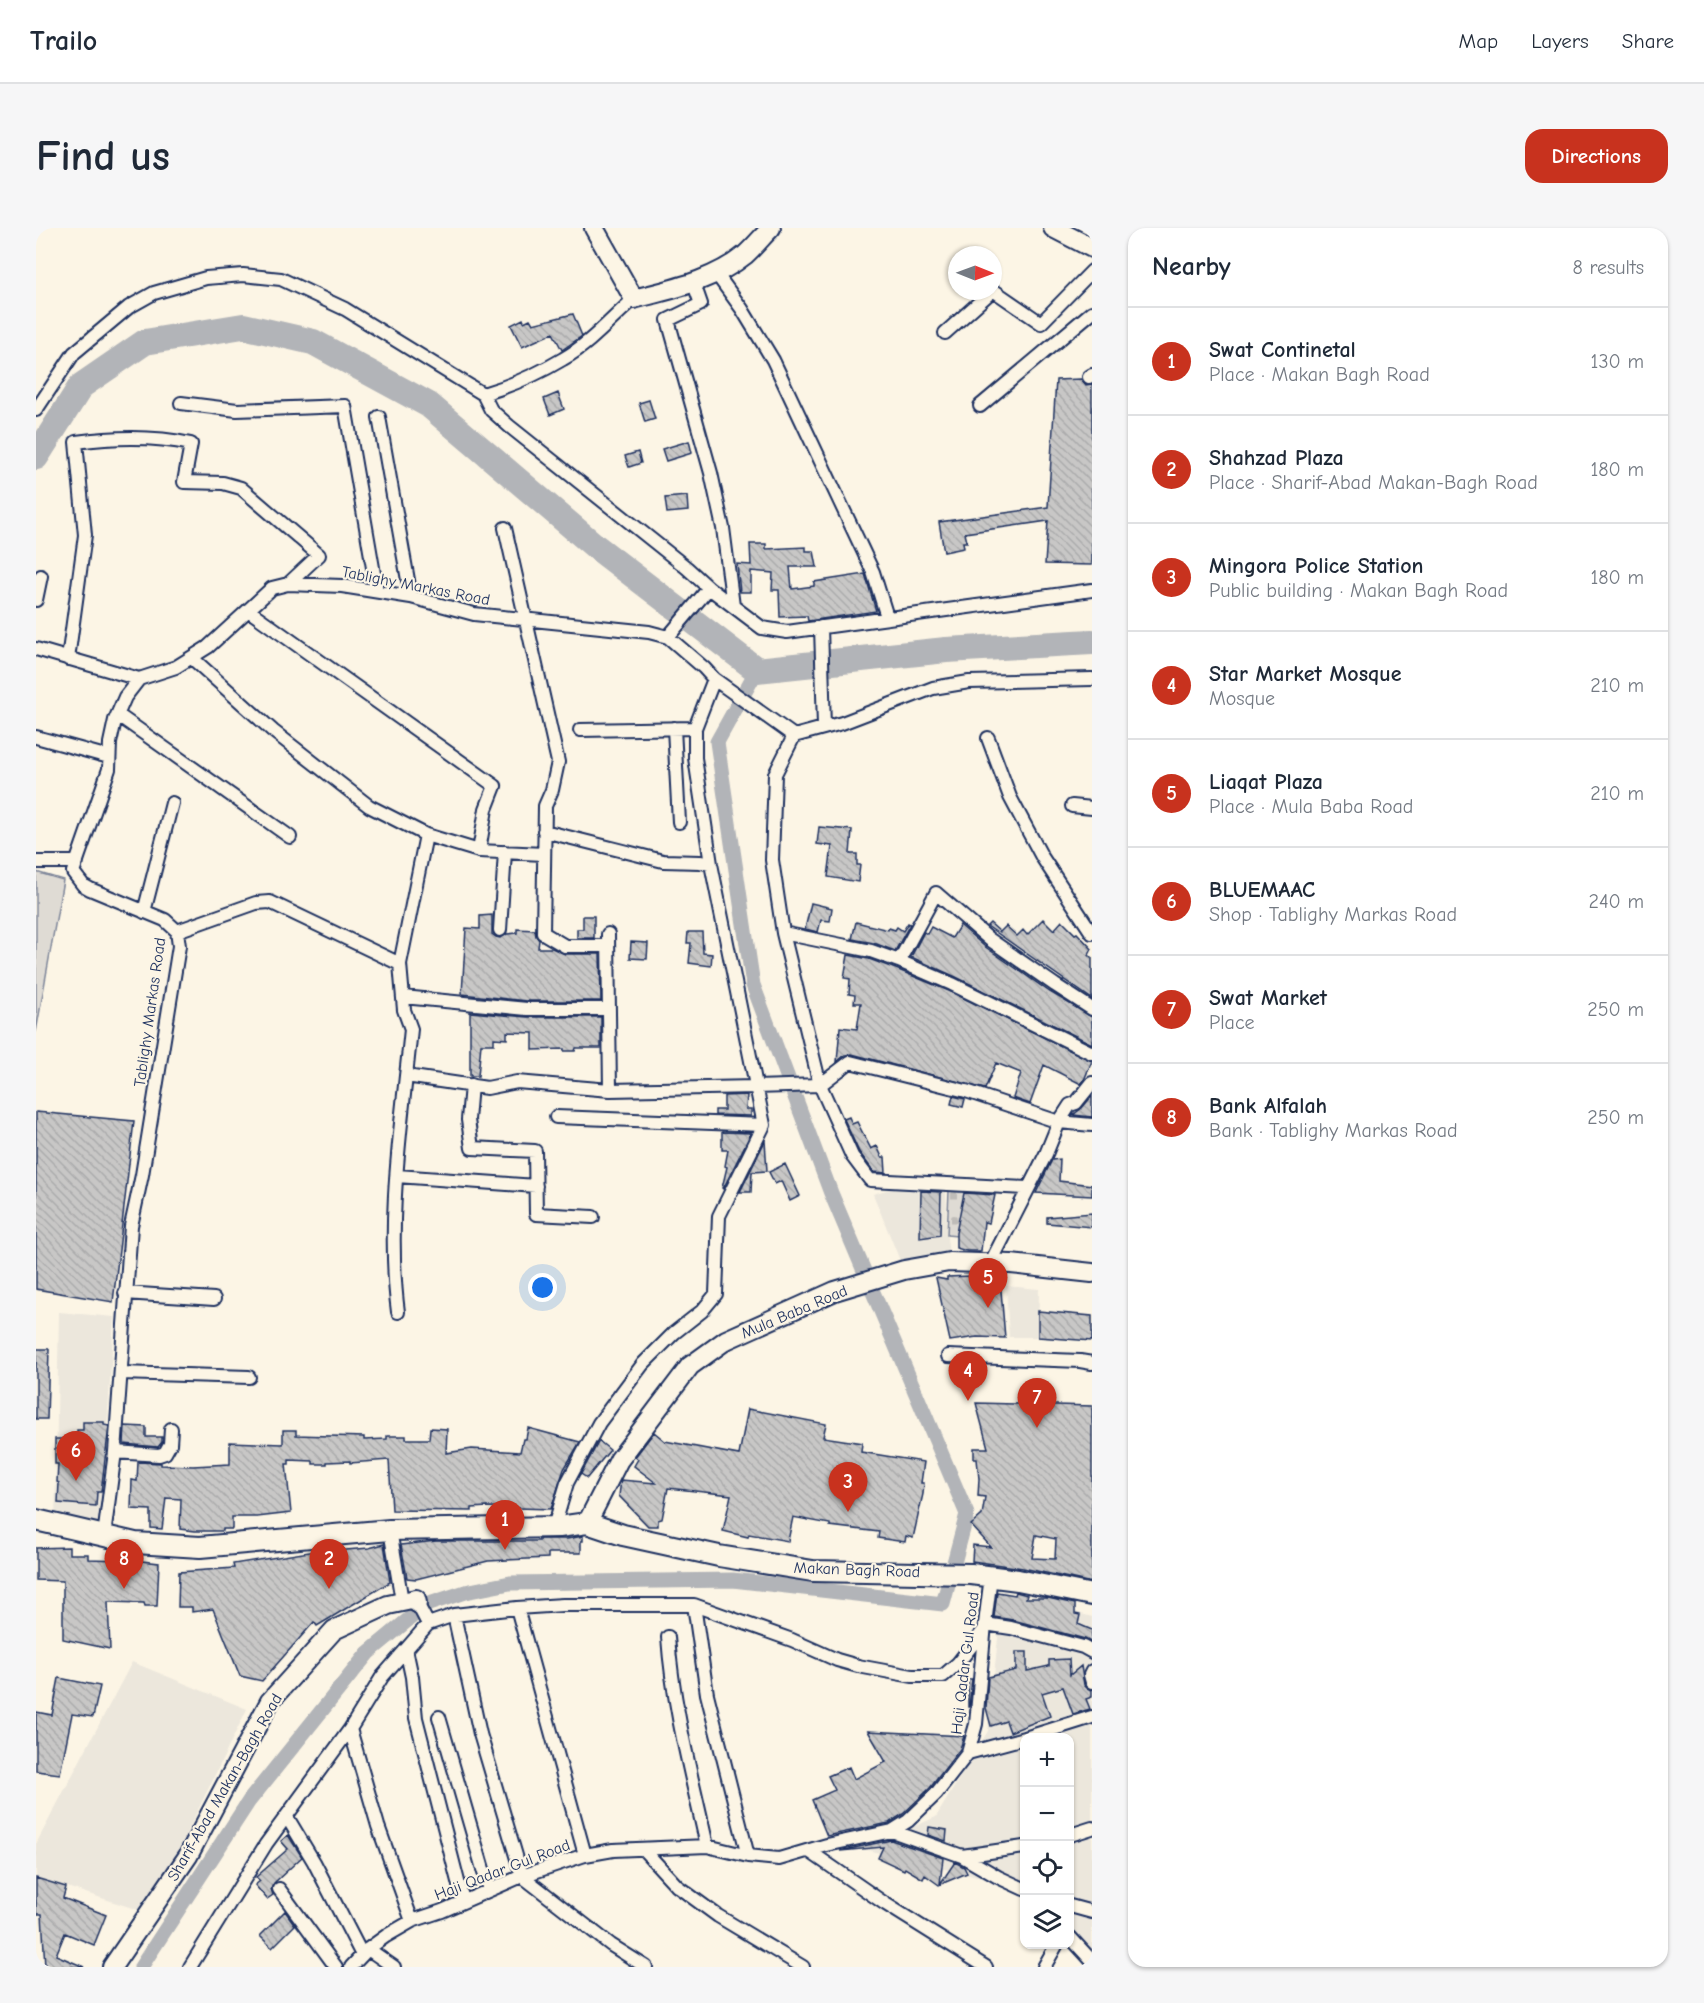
<!DOCTYPE html>
<html lang="en">
<head>
<meta charset="utf-8">
<style>
  :root { --surface:#fff; --page:#f6f6f7; --text:#1f2937; --muted:#747a83; --line:#e0e1e3; --accent:#c8321e }
  body { margin:0; font-family:"Comic Neue",sans-serif; background:var(--page); color:var(--text) }
  .controls { position:absolute; right:18px; bottom:18px; display:grid; overflow:hidden; border-radius:12px; box-shadow:0 2px 4px #0004 }
  .controls button { width:54px; height:54px; display:grid; place-items:center; padding:0; border:0; border-bottom:2px solid var(--line); background:var(--surface); color:var(--text); font:30px sans-serif }
  .compass { position:absolute; left:912px; top:18px; width:54px; height:54px; border-radius:50%; background:var(--surface); box-shadow:0 2px 4px #0004; rotate:91deg }
  .you { position:absolute; left:507px; top:1060px; width:21px; height:21px; margin:-15px; border:4px solid #fff; border-radius:50%; background:#1a73e8; box-shadow:0 0 0 9px #1a73e833 }
  .badge { display:grid; place-items:center; width:39px; height:39px; border-radius:50%; background:var(--accent); color:#fff; font-size:20px; font-weight:700 }
  .pin { position:absolute; translate:-50% -50px; filter:drop-shadow(0 2px 3px #0008) }
  .pin::after { content:''; position:absolute; top:32px; width:21px; height:18px; background:inherit; clip-path:polygon(0 0,100% 0,50% 100%) }
  .list { margin:0; padding:0; list-style:none }
  h2 { display:flex; justify-content:space-between; align-items:center; height:78px; margin:0; padding:0 24px; font-size:26px }
  h2 small { font-size:20px; font-weight:400; color:var(--muted) }
  .list li { display:grid; grid-template-columns:39px 1fr auto; gap:18px; align-items:center; box-sizing:border-box; height:108px; padding:0 24px; border-top:2px solid var(--line) }
  .list b { display:block; font-size:22px; white-space:nowrap }
  .list p { margin:0; font-size:20px; white-space:nowrap; color:var(--muted) }
  .list em { font-size:20px; font-style:normal; color:var(--muted) }
  .icon { flex:none; width:33px; height:33px; fill:none; stroke:currentColor; stroke-width:2; stroke-linecap:round; stroke-linejoin:round }
  .map { position:relative; flex:none; width:1056px; height:1739px; overflow:hidden; border-radius:18px }
  header { display:flex; align-items:center; gap:36px; box-sizing:border-box; height:84px; padding:0 30px; background:var(--surface); border-bottom:2px solid var(--line) }
  header strong { font-size:28px }
  nav { display:flex; gap:33px; margin-inline-start:auto; font-size:21px }
  .intro { display:flex; align-items:center; justify-content:space-between; box-sizing:border-box; height:144px; padding:0 36px }
  h1 { margin:0; font-size:42px }
  .button { padding:15px 27px; border-radius:18px; background:var(--accent); color:#fff; font-size:21px; font-weight:700 }
  main { display:flex; gap:36px; padding:0 36px }
  aside { flex:1; background:var(--surface); border-radius:18px; box-shadow:0 2px 4px #0004 }
  .map>svg:first-child { display:block }
</style>
</head>
<body>
<header>
<strong>Trailo</strong>
<nav><a>Map</a><a>Layers</a><a>Share</a></nav>
</header>
<div class="intro"><h1>Find us</h1><a class="button">Directions</a></div>
<main>
<div class="map">
<svg width="1056" height="1739" viewBox="0 0 1056 1739">
  <defs>
    <pattern id="cemetery-stones" width="16" height="16" patternUnits="userSpaceOnUse" patternTransform="scale(1.5)"><rect width="16" height="16" fill="#dfdbd4"/><path d="M2 7V4a2 2 0 0 1 4 0v3zM10 15v-3a2 2 0 0 1 4 0v3z" fill="#bfbcb8"/></pattern>
    <pattern id="building-back-hatch" width="6" height="6" patternUnits="userSpaceOnUse" patternTransform="scale(1.5)"><rect width="6" height="6" fill="#c8c7c6"/><path d="M-1 5l2 2M0 0l6 6M5-1l2 2" fill="none" stroke="#ababac"/></pattern>
  </defs>
  <rect width="100%" height="100%" fill="#fcf5e5"/>
  <filter id="ink" filterUnits="userSpaceOnUse"><feTurbulence type="fractalNoise" baseFrequency=".0167" numOctaves="2"/><feDisplacementMap in="SourceGraphic" scale="12" xChannelSelector="R" yChannelSelector="G"/><feConvolveMatrix kernelMatrix="1 2 1 2 8 2 1 2 1" color-interpolation-filters="sRGB"/></filter>
  <g filter="url(#ink)">
    <path fill="#ece7dc" d="M860,959l50,1 1,50 3,24 -47,6 -30,-74z
      M970,1058l33,3 -1,48h-29z
      M23,1084l55,5 -13,210 -46,-5z
      M967,1363l89,26v341l-22,-21v-199h-46v152l-2,-2 -159,-39 73,-32 52,-86z
      M96,1434l115,47 -99,204 -112,-36v-33z"/>
    <path fill="#dfdbd4" stroke="#7d8599" stroke-width="1.5" d="M0,644l27,8 -27,152z"/>
    <path fill="url(#cemetery-stones)" stroke="#7d8599" stroke-width="1.5" d="M913,963l16,1 -8,44 -10,-1z"/>
    <g fill="none" stroke-linecap="round" stroke-linejoin="round">
      <path stroke="#b2b4b8" stroke-width="15" d="M105,1739l108,-166 119,-148 58,-48 39,-13 45,-9 223,-3 210,24 24,-90 -136,-321 -78,-208 -36,-243 40,-72"/>
      <path stroke="#b2b4b8" stroke-width="26" d="M0,229l45,-71 64,-44 98,-16 70,16 116,63 166,141 162,124 189,-20 146,-8"/>
    </g>
    <path fill="url(#building-back-hatch)" stroke="#1b2f5e" stroke-width="1.5" fill-rule="evenodd" d="M537,86l9,22 -20,14 -9,-17 -31,14 -11,-22 12,-6 1,3 6,-3 3,5z
      M1045,151l5,6 6,-1v181l-47,-1 3,-43 -83,12 2,9h-4l1,6 -20,4 -5,-30 109,-15 8,-127z
      M522,165l6,16 -14,6 -6,-16z
      M613,172l6,19 -10,3 -6,-19z
      M653,213l3,12 -26,8 -4,-12z
      M602,224l3,11 -12,4 -4,-11z
      M651,268l1,15 -21,2 -2,-15z
      M714,316h16v5l40,-2v4h8l3,16h-27l2,22 22,-3v-4l51,-8 11,37 -68,10 -1,-5 -27,1 -1,-27h-7l1,-17 -22,-2v21h-11l-3,-28 14,1z
      M783,599l33,3 -2,24h7v11h3l-2,17 -30,-5 4,-31 -15,-2z
      M775,675l21,5 -2,13 -9,-1 -3,12 -13,-3z
      M456,687v19l4,3 4,1 7,-4 10,-1v-4l18,1 1,6 3,4 -1,8h14l13,6h35l1,47h-74l-65,-7 4,-66 14,1v-13z
      M547,688h11v22h-17v-9h6z
      M1007,691l11,11 8,-9 13,13 2,-1 15,16 -3,6 3,3v41l-105,-73 3,-3 10,9 6,-6 11,10 6,-6 4,5z
      M820,694l32,8 1,-2 6,2 2,-3 6,4 5,-8 2,1 -15,27 -21,-8 -22,-4z
      M924,697l24,21 66,46 42,25v27l-136,-67 -45,-20 13,-25 3,2 4,-7 21,11z
      M652,704h14l1,21 9,1 -1,12 -22,-3 2,-20h-4z
      M595,714l17,1 -1,16 -17,-1z
      M812,727l21,4 27,10 53,22 143,70 -8,19 -3,4 -37,-19 -14,39 -17,-6 8,-25 -25,-10 -11,26 -133,-35 -7,1 -8,7 3,-35 17,2 4,-26h-7l1,-8 -6,-1 1,-15 -6,-1z
      M434,784l57,5h74v31h-25l-1,3h-11v-2l-31,1v-17l-26,-1v7l-13,-1v6h-13l-3,32h-8z
      M711,867l-1,14h5v7l-36,-1v-5h9v-14z
      M917,868l12,3 -2,8 -12,-3z
      M1056,868v21l-19,-2 9,-7z
      M0,884l98,9 -21,181 -77,-13z
      M813,889l3,7 5,-2 14,27 6,-3 5,11h3l1,16 -12,-1 -15,-20 -15,-33z
      M686,904l29,1 -28,56 -1,-1 5,-21 -2,-1 3,-16h-6z
      M729,913l2,30 -15,1 -1,20h-11z
      M1024,931l-1,22 33,4v11l-56,-3 16,-33z
      M749,936l15,32 -10,5 -9,-20 -6,3 -6,-12z
      M885,963l20,1 -1,43 -20,3z
      M928,965l31,2 -6,28 -5,-1 -3,29h-14l-11,-3v-15z
      M1056,985v14l-45,-4v-6z
      M935,1048l29,3 5,59 -28,-1 -27,4 -14,-63 11,2v-3z
      M1002,1083l54,5v25l-54,-4z
      M0,1121h13l-2,70h-11z
      M940,1175l116,3v177l-69,-15 -51,-7 1,-16 18,2 -20,-22 11,-10 3,-18 -7,-1 1,-17 -2,-20h-3v-11h14zM1000,1307l20,4 -1,20 -23,-1z
      M712,1181l78,15 -3,13 39,6 -1,9 63,10 -3,21h3l-1,11 -10,44 -7,-2 -1,6 -27,-4 1,-6 -49,-6v-2l-37,-7 -5,24 -39,-7 -1,3 -25,-6 8,-36 -63,-7 -6,31 -4,1v6h-10l-29,-30 2,-16 35,3 -22,-17 4,-7 -3,-2 19,-25 11,9 74,14z
      M47,1194h21v3l5,1 -8,66h-4l-1,14 -38,-3 1,-20 -2,-1 1,-18h-3v-25h18v-2h4v-7h6z
      M89,1198l21,1v10h16v5l-4,5 -34,-3z
      M394,1200l17,1 -1,24 26,-4 48,3 3,-13h3l2,-11 52,14 -16,27 -13,40 -64,-2 -15,1v3l-80,-1 -3,-50 -39,3v-2l-23,1v2h-14v-3l-24,-1v4h-3l5,49 -34,4h-25v12h-9v2h-28l-15,-2 1,-30 -15,-1 -4,31 -11,-1v-18l-20,-1 1,-29 5,1 1,-19 23,1v2l32,1 37,-2v-22l53,2v-14h13v5l68,2v3l23,-1v-3h19v3h23z
      M563,1213l11,9 -23,28 -6,-4z
      M547,1308v5h-2v12h-33v5l-60,3 -72,18 -9,-1 -6,-33 35,-4h103v-2h28z
      M348,1316l6,38 -73,44 -3,-4 -52,59 -22,-5 -27,-67 -21,3v-5h-14l1,-35 55,-4 -1,-4 89,-14 1,2 46,-4z
      M33,1319v7h19v5l36,1v-4l18,1v4l17,2 -2,43h-12l-1,-3 -36,-1 2,47 -47,-10v-58l-27,-1v-32z
      M961,1364l18,3 1,-3 11,3 -1,3h22l27,6v10l5,1 -2,9 14,6v13l-7,-4 -72,-19 -19,-3z
      M980,1424h11v19l22,-5v-6l20,-1 1,16 11,-9 3,19 3,3 5,2v7l-6,2 4,10 -17,5 -10,-27 -21,6 8,23 -40,16 -4,-11 -15,5 -5,-18 2,-31 28,-7z
      M23,1450l41,8 -7,31 -21,-3 -12,60 -24,-3v-59l16,3z
      M932,1451h4l-3,28h-1z
      M832,1503l96,5 -4,13 -30,39 -27,26 -14,9 -62,13 -15,-36 23,-10 -7,-14 21,-9 5,12 32,-17z
      M893,1599l18,3 -1,11 -18,-6z
      M252,1607l14,22 -28,26 -3,6 2,6 -6,4 -12,-14 5,-4 -4,-4 32,-28 -7,-8z
      M855,1612l52,18 -3,26 15,-22 9,5 3,6 -28,12 -14,-10 -2,4 -18,-11 -1,2 -26,-12 5,-11 -43,4z
      M0,1650l30,9 -3,11 43,17 -12,30 -29,-12 -9,22 28,12h-39l-3,-53h-6z
      M249,1683l10,14 -23,23 -12,-12z"/>
    <g fill="none" stroke-linecap="round" stroke-linejoin="round">
      <defs>
        <path id="street" d="M679,44l27,37 31,51 100,212 14,45
          M658,56l7,20 -33,16 43,153 12,55 10,78
          M957,62l48,33 51,-52
          M598,71c-23,20 -44,45 -71,60 -25,15 -53,27 -80,35l8,16 18,16 178,142 22,20 53,40 25,4 305,-42
          M909,105l47,-42
          M1053,149l3,-2
          M145,175l56,7 108,-4 32,185
          M944,178l112,-94
          M0,182l38,-57 55,-46 25,-14 52,-15 37,-3 38,4 64,30 138,85
          M343,189l32,180
          M469,300l53,234 -6,28 -7,16 -2,127 22,13h42
          M0,372l5,-24
          M212,382l247,176 -9,23 -7,42
          M785,399l3,100
          M632,409l41,-49
          M0,421l103,30
          M156,430l81,73 96,75 57,29 53,16 65,3
          M32,431l17,-124 -9,-93c38,-5 78,-6 115,2l-7,38 39,1 18,5 78,67 -31,29
          M678,451l80,57
          M82,487l172,122
          M638,500l5,94
          M544,502l115,-2
          M0,509l73,20
          M952,510l22,59 32,60 50,76
          M1036,578l20,2
          M508,603l119,30 37,1 11,2
          M0,634h41
          M108,684l28,-109
          M464,702l5,-78
          M141,703l79,-28 14,-1 130,62
          M747,705l88,18 28,10 53,23 140,69
          M572,706l2,156
          M863,733l37,-68 53,46 66,46 37,24
          M367,769l124,12h82
          M370,848l81,12 30,-6 93,8 145,-3 65,-2 30,-23 116,29 93,31 33,3
          M435,857l-3,35 4,28 63,3 1,63 57,3
          M520,889l208,8
          M361,948l139,10
          M991,960l-157,-8 -18,-24 -32,-71 -37,-152 -11,-73 3,-86 19,-38 48,-13 91,-35 36,-6 123,-3
          M954,1036l56,-110 13,-32 11,-17 6,-2 16,-20
          M89,1065l89,6
          M362,1084c-12,-92 4,-192 13,-283l-7,-19 -4,-46 26,-129
          M912,1128l132,5 12,2
          M85,1145l128,4
          M79,1224l44,3 6,-2 5,-9 1,-15
          M354,1302l12,71
          M68,1308l11,-84 16,-226 11,-51 37,-229 -2,-15 -12,-11 -75,-31 -7,-4 -10,-13 36,-103 1,-26 5,-23 10,-23 14,-18 37,-12 32,-20 64,-59 16,-4 54,2 69,11 63,17 175,18 19,5 36,31 10,11 -19,49v30l16,106 53,261 -45,91 -3,78 -14,17 -28,22 -31,31 -44,59 -32,60 -13,44
          M381,1375l11,21
          M658,1377l13,89 41,162
          M481,1380l68,247
          M418,1387l26,119 42,142 89,69 35,22
          M949,1396l26,4 72,19 9,5
          M632,1409c5,71 24,140 39,209
          M370,1421l6,28 4,41 47,183
          M1056,1443l-2,4 2,7
          M403,1489l50,173
          M314,1501l28,97 34,95
          M989,1510l67,-21
          M932,1525l56,-15
          M251,1589l27,45 48,93
          M856,1603l70,25 62,-9
          M1034,1607l22,-7
          M607,1621l34,37 41,30 85,51
          M773,1623l75,52 102,64
          M926,1628l36,21 26,12
          M243,1661l57,78
          M1034,1678l22,6
          M1034,1709l22,24
          M332,1721l26,18
          M154,1739l76,-123 84,-115 32,-52 46,-53 26,-9 63,-7 46,-3h131l98,35 45,20 21,6 54,10h31l15,-13 26,-33
          M315,1739l17,-18 18,-13 26,-15 30,-10 80,-35 63,-21 28,-5 94,-4 41,10 31,3 48,-14 65,-14 16,-10 28,-27 32,-41 8,-29 9,-100 6,-48
          M1008,1739l13,-23"/>
        <path id="secondary" d="M558,0l40,71c38,-10 79,-18 111,-44 9,-8 17,-18 26,-27
          M1017,0l39,20
          M551,1295l32,-63 71,-94 36,-26 109,-49 69,-21 45,-8 62,2 81,9
          M76,1739l76,-111 82,-155 64,-71 54,-25 28,-6 1,4"/>
        <path id="primary" d="M0,1292l99,23 65,4 190,-17 169,-3 28,-4 36,12 96,21 94,15 158,3 47,6 74,15"/>
      </defs>
      <use href="#street" stroke="#1b2f5e" stroke-width="16"/>
      <use href="#secondary" stroke="#1b2f5e" stroke-width="22"/>
      <use href="#primary" stroke="#1b2f5e" stroke-width="24"/>
      <use href="#street" stroke="#fcf5e5" stroke-width="12"/>
      <use href="#secondary" stroke="#fcf5e5" stroke-width="18"/>
      <use href="#primary" stroke="#fcf5e5" stroke-width="20"/>
    </g>
  </g>
  <g text-anchor="middle" stroke-width="4.5" stroke-linejoin="round" paint-order="stroke">
    <g font-size="16" fill="#1b2f5e" stroke="#fcf5e5">
      <text transform="translate(380 357) rotate(11)" y="6">Tablighy Markas Road</text>
      <text transform="translate(113 784) rotate(-82)" y="6">Tablighy Markas Road</text>
      <text transform="translate(758 1083) rotate(-23)" y="6">Mula Baba Road</text>
      <text transform="translate(821 1341) rotate(2)" y="6">Makan Bagh Road</text>
      <text transform="translate(928 1435) rotate(-83)" y="6">Haji Qadar Gul Road</text>
      <text transform="translate(188 1559) rotate(-60)" y="6">Sharif-Abad Makan-Bagh Road</text>
      <text transform="translate(466 1641) rotate(-21)" y="6">Haji Qadar Gul Road</text>
    </g>
  </g>
</svg>
<div class="controls">
<button>+</button>
<button>−</button>
<button><svg class="icon" aria-label="locate" viewBox="0 0 24 24"><circle cx="12" cy="12" r="6"/><path d="M12 2v4M12 18v4M2 12h4M18 12h4"/></svg></button>
<button><svg class="icon" aria-label="layers" viewBox="0 0 24 24"><path d="M12 4l9 5-9 5-9-5zM3 14l9 5 9-5"/></svg></button>
</div>
<svg class="compass" viewBox="-18 -18 36 36"><path d="M0-13l5 13h-10z" fill="#e53935"/><path d="M0 13l5-13h-10z" fill="#747a83"/></svg>
<div class="you"></div>
<div class="pin badge" style="left:469px;top:1322px">1</div>
<div class="pin badge" style="left:293px;top:1361px">2</div>
<div class="pin badge" style="left:812px;top:1284px">3</div>
<div class="pin badge" style="left:932px;top:1173px">4</div>
<div class="pin badge" style="left:952px;top:1080px">5</div>
<div class="pin badge" style="left:40px;top:1253px">6</div>
<div class="pin badge" style="left:1001px;top:1200px">7</div>
<div class="pin badge" style="left:88px;top:1361px">8</div>
</div>
<aside>
<h2>Nearby<small>8 results</small></h2>
<ul class="list">
<li><span class="badge">1</span><div><b>Swat Continetal</b><p>Place · Makan Bagh Road</p></div><em>130 m</em></li>
<li><span class="badge">2</span><div><b>Shahzad Plaza</b><p>Place · Sharif-Abad Makan-Bagh Road</p></div><em>180 m</em></li>
<li><span class="badge">3</span><div><b>Mingora Police Station</b><p>Public building · Makan Bagh Road</p></div><em>180 m</em></li>
<li><span class="badge">4</span><div><b>Star Market Mosque</b><p>Mosque</p></div><em>210 m</em></li>
<li><span class="badge">5</span><div><b>Liaqat Plaza</b><p>Place · Mula Baba Road</p></div><em>210 m</em></li>
<li><span class="badge">6</span><div><b>BLUEMAAC</b><p>Shop · Tablighy Markas Road</p></div><em>240 m</em></li>
<li><span class="badge">7</span><div><b>Swat Market</b><p>Place</p></div><em>250 m</em></li>
<li><span class="badge">8</span><div><b>Bank Alfalah</b><p>Bank · Tablighy Markas Road</p></div><em>250 m</em></li>
</ul>
</aside>
</main>
</body>
</html>
